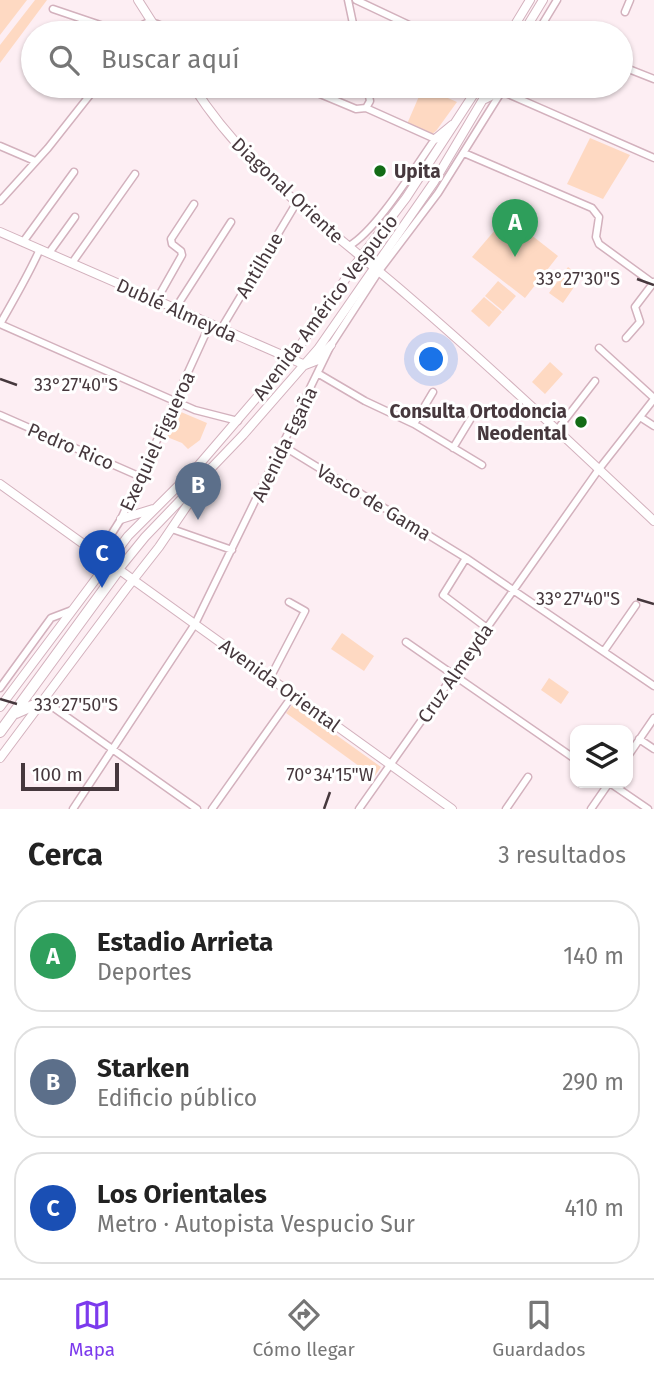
<!DOCTYPE html>
<html lang="es">
<head>
<meta charset="utf-8">
<style>
  :root { --surface:#fff; --page:#f6f6f6; --text:#222; --muted:#767676; --line:#e0e0e0; --accent:#7c3aed }
  body { margin:0; font-family:"Fira Sans",sans-serif; background:var(--page); color:var(--text) }
  .controls { position:absolute; right:21px; bottom:21px; display:grid; overflow:hidden; border-radius:14px; box-shadow:0 2px 5px #0004 }
  .controls button { width:63px; height:63px; display:grid; place-items:center; padding:0; border:0; border-bottom:2px solid var(--line); background:var(--surface); color:var(--text); font:35px sans-serif }
  .scale { position:absolute; left:21px; bottom:18px; width:98px; box-sizing:border-box; padding-left:7px; border:4px solid #46383d; border-top:0; font-size:19px; line-height:24px; white-space:nowrap; color:#46383d; -webkit-text-stroke:5px #fff; paint-order:stroke }
  .you { position:absolute; left:432px; top:360px; width:24px; height:24px; margin:-18px; border:5px solid #fff; border-radius:50%; background:#1a73e8; box-shadow:0 0 0 10px #1a73e833 }
  .badge { display:grid; place-items:center; width:46px; height:46px; border-radius:50%; background:var(--accent); color:#fff; font-size:23px; font-weight:700 }
  .pin { position:absolute; translate:-50% -58px; filter:drop-shadow(0 2px 4px #0008) }
  .pin::after { content:''; position:absolute; top:37px; width:24px; height:21px; background:inherit; clip-path:polygon(0 0,100% 0,50% 100%) }
  .list { margin:0; padding:0; list-style:none }
  h2 { display:flex; justify-content:space-between; align-items:center; height:91px; margin:0; padding:0 28px; font-size:30px }
  h2 small { font-size:23px; font-weight:400; color:var(--muted) }
  .list li { display:grid; grid-template-columns:46px 1fr auto; gap:21px; align-items:center; box-sizing:border-box; height:112px; margin:0 14px 14px; padding:0 14px; border:2px solid var(--line); border-radius:28px }
  .list b { display:block; font-size:26px; white-space:nowrap }
  .list p { margin:0; font-size:23px; white-space:nowrap; color:var(--muted) }
  .list em { font-size:23px; font-style:normal; color:var(--muted) }
  .icon { flex:none; width:38px; height:38px; fill:none; stroke:currentColor; stroke-width:2; stroke-linecap:round; stroke-linejoin:round }
  .map { position:relative; flex:none; width:654px; height:809px; overflow:hidden }
  .search { position:absolute; background:var(--surface); box-shadow:0 2px 5px #0004; left:21px; right:21px; top:21px; height:77px; display:flex; align-items:center; gap:18px; box-sizing:border-box; padding:0 24px; border-radius:38px; color:var(--muted); font-size:26px }
  .sheet { height:469px; background:var(--surface) }
  nav { display:flex; justify-content:space-around; align-items:center; box-sizing:border-box; height:98px; border-top:2px solid var(--line); background:var(--surface); font-size:19px; color:var(--muted) }
  nav a { display:grid; justify-items:center; gap:4px }
  nav .on { color:var(--accent) }
  .map>svg:first-child { display:block }
</style>
</head>
<body>
<div class="map">
<svg width="654" height="809" viewBox="0 0 654 809">
  <rect width="100%" height="100%" fill="#fdeef3"/>
  <path fill="#fed9c2" d="M0,0h27l-27,35z
    M35,0h12l-47,63v-18z
    M423,87l34,15 -21,29 -4,3 -25,-10z
    M590,138l40,17 -27,44 -36,-15z
    M507,216l51,40 -33,42 -53,-41z
    M568,267l13,10 -18,26 -14,-10z
    M498,281l18,15 -13,15 -18,-15z
    M484,297l18,15 -13,15 -18,-16z
    M550,362l13,12 -18,20 -13,-12z
    M181,412l26,11 -7,17 -12,9 -6,-6 -15,-6 10,-23z
    M342,633l32,23 -10,15 -33,-22z
    M549,678l20,14 -8,12 -20,-14z
    M293,704l88,63 -7,10 -88,-64z"/>
  <g fill="none" stroke-linecap="round" stroke-linejoin="round">
    <defs>
      <path id="minor" d="M348,0l7,33
        M356,0l70,33
        M53,9l71,24
        M625,12l5,-12
        M134,33c15,-19 24,-8 43,0
        M537,33l20,-33
        M621,66l33,13
        M301,86l55,23 10,-1
        M501,91l153,67
        M366,108l4,-7 -3,-15
        M0,146l35,15
        M464,153l128,55 7,9 -3,20 3,7 55,40
        M0,201l48,-53 49,-62
        M23,242l51,-70
        M349,246c28,-16 66,-79 86,-107l-69,-31
        M49,253l26,-36
        M72,263l63,-89
        M156,301l26,-46 -1,-4 -9,-7 -1,-5 23,-35
        M175,309l56,-87
        M0,324l195,86 43,11
        M0,324c14,-25 28,-48 40,-75
        M221,329l76,-127
        M626,338l14,-16 -5,-15 19,-25
        M599,348l55,50
        M319,374l46,27 49,23 68,41
        M0,415l141,62
        M640,417l14,9
        M414,424l19,-32
        M557,430l38,-49
        M283,446l183,112 188,128
        M453,448l17,-28
        M172,529l60,21
        M99,554l22,-35 89,-195
        M466,558l-23,37 44,33
        M406,642l169,117
        M604,651l32,-46
        M270,678l35,-67 -16,-9
        M0,688l51,-70 21,-8
        M41,702l9,3 147,104
        M639,739l15,10
        M628,756l26,-38
        M610,783l38,26
        M73,809l122,-185 136,-279 48,-74 59,-78 67,-107
        M212,809l81,-114
        M359,809l240,-340 55,-70
        M506,809l22,-32
        M591,809l18,-26"/>
      <path id="major" d="M138,0l21,33
        M510,33l20,-33
        M523,33l20,-33
        M193,86c54,86 139,144 215,210 84,72 165,149 246,225
        M485,99l16,-8
        M435,139l17,-14
        M0,232l305,133
        M305,365l13,-5 13,-15
        M0,484l452,325
        M121,519l32,-10
        M119,569l26,-32 98,-102 75,-86 116,-167 57,-96
        M0,707l128,-171 69,-69 98,-114 60,-88 51,-67 73,-112
        M0,758l126,-169 33,-42 40,-59"/>
      <path id="highway" d="M16,713l25,-11
        M0,732l119,-163"/>
    </defs>
    <use href="#minor" stroke="#d3b1bd" stroke-width="9"/>
    <use href="#major" stroke="#d3b1bd" stroke-width="10"/>
    <use href="#highway" stroke="#d3b1bd" stroke-width="12"/>
    <use href="#minor" stroke="#fff" stroke-width="6"/>
    <use href="#major" stroke="#fff" stroke-width="8"/>
    <use href="#highway" stroke="#fff" stroke-width="10"/>
  </g>
  <path fill="none" stroke="#46383d" stroke-width="2.5" d="M637,279l17,6M0,379l17,6M637,599l17,5M0,699l17,5M324,809l6,-17"/>
  <g fill="#136c16" stroke="#fff" stroke-width="2.5">
    <circle cx="380" cy="171" r="7"/>
    <circle cx="581" cy="422" r="7"/>
  </g>
  <g text-anchor="middle" stroke-width="6" stroke-linejoin="round" paint-order="stroke">
    <g font-size="19" font-weight="bold" fill="#46383d" stroke="#fff" text-anchor="start">
      <text x="394" y="178">Upita</text>
      <text x="567" y="418" text-anchor="end">Consulta Ortodoncia<tspan x="567" dy="22">Neodental</tspan></text>
    </g>
    <g font-size="19" fill="#46383d" stroke="#fff">
      <text transform="translate(288 190) rotate(43)" y="7">Diagonal Oriente</text>
      <text transform="translate(259 265) rotate(-59)" y="7">Antilhue</text>
      <text transform="translate(325 307) rotate(-53)" y="7">Avenida Américo Vespucio</text>
      <text transform="translate(177 310) rotate(24)" y="7">Dublé Almeyda</text>
      <text transform="translate(157 441) rotate(-65)" y="7">Exequiel Figueroa</text>
      <text transform="translate(284 444) rotate(-64)" y="7">Avenida Egaña</text>
      <text transform="translate(71 446) rotate(23)" y="7">Pedro Rico</text>
      <text transform="translate(374 502) rotate(31)" y="7">Vasco de Gama</text>
      <text transform="translate(455 673) rotate(-55)" y="7">Cruz Almeyda</text>
      <text transform="translate(280 685) rotate(36)" y="7">Avenida Oriental</text>
    </g>
  </g>
  <g font-size="18" text-anchor="middle" fill="#46383d" stroke="#fff" stroke-width="6" stroke-linejoin="round" paint-order="stroke">
    <text x="578" y="285">33°27'30"S</text>
    <text x="76" y="391">33°27'40"S</text>
    <text x="578" y="605">33°27'40"S</text>
    <text x="76" y="711">33°27'50"S</text>
    <text x="330" y="781">70°34'15"W</text>
  </g>
</svg>
<div class="controls">
<button><svg class="icon" aria-label="layers" viewBox="0 0 24 24"><path d="M12 4l9 5-9 5-9-5zM3 14l9 5 9-5"/></svg></button>
</div>
<div class="scale">100 m</div>
<div class="you"></div>
<div class="pin badge" style="left:515px;top:257px;background:#2e9e5b">A</div>
<div class="pin badge" style="left:198px;top:520px;background:#5c6f8a">B</div>
<div class="pin badge" style="left:102px;top:588px;background:#1a4fb4">C</div>
<div class="search"><svg class="icon" aria-label="search" viewBox="0 0 24 24"><circle cx="10" cy="10" r="6"/><path d="M15 15l6 6"/></svg>Buscar aquí</div>
</div>
<section class="sheet">
<h2>Cerca<small>3 resultados</small></h2>
<ul class="list">
<li><span class="badge" style="background:#2e9e5b">A</span><div><b>Estadio Arrieta</b><p>Deportes</p></div><em>140 m</em></li>
<li><span class="badge" style="background:#5c6f8a">B</span><div><b>Starken</b><p>Edificio público</p></div><em>290 m</em></li>
<li><span class="badge" style="background:#1a4fb4">C</span><div><b>Los Orientales</b><p>Metro · Autopista Vespucio Sur</p></div><em>410 m</em></li>
</ul>
</section>
<nav>
<a class="on"><svg class="icon" aria-label="map" viewBox="0 0 24 24"><path d="M3 6l6-2 6 2 6-2v14l-6 2-6-2-6 2zM9 4v14M15 6v14"/></svg>Mapa</a>
<a><svg class="icon" aria-label="directions" viewBox="0 0 24 24"><path d="M12 3l9 9-9 9-9-9zM9 14v-3h6M13 9l2 2-2 2"/></svg>Cómo llegar</a>
<a><svg class="icon" aria-label="saved" viewBox="0 0 24 24"><path d="M7 4h10v16l-5-4-5 4z"/></svg>Guardados</a>
</nav>
</body>
</html>
